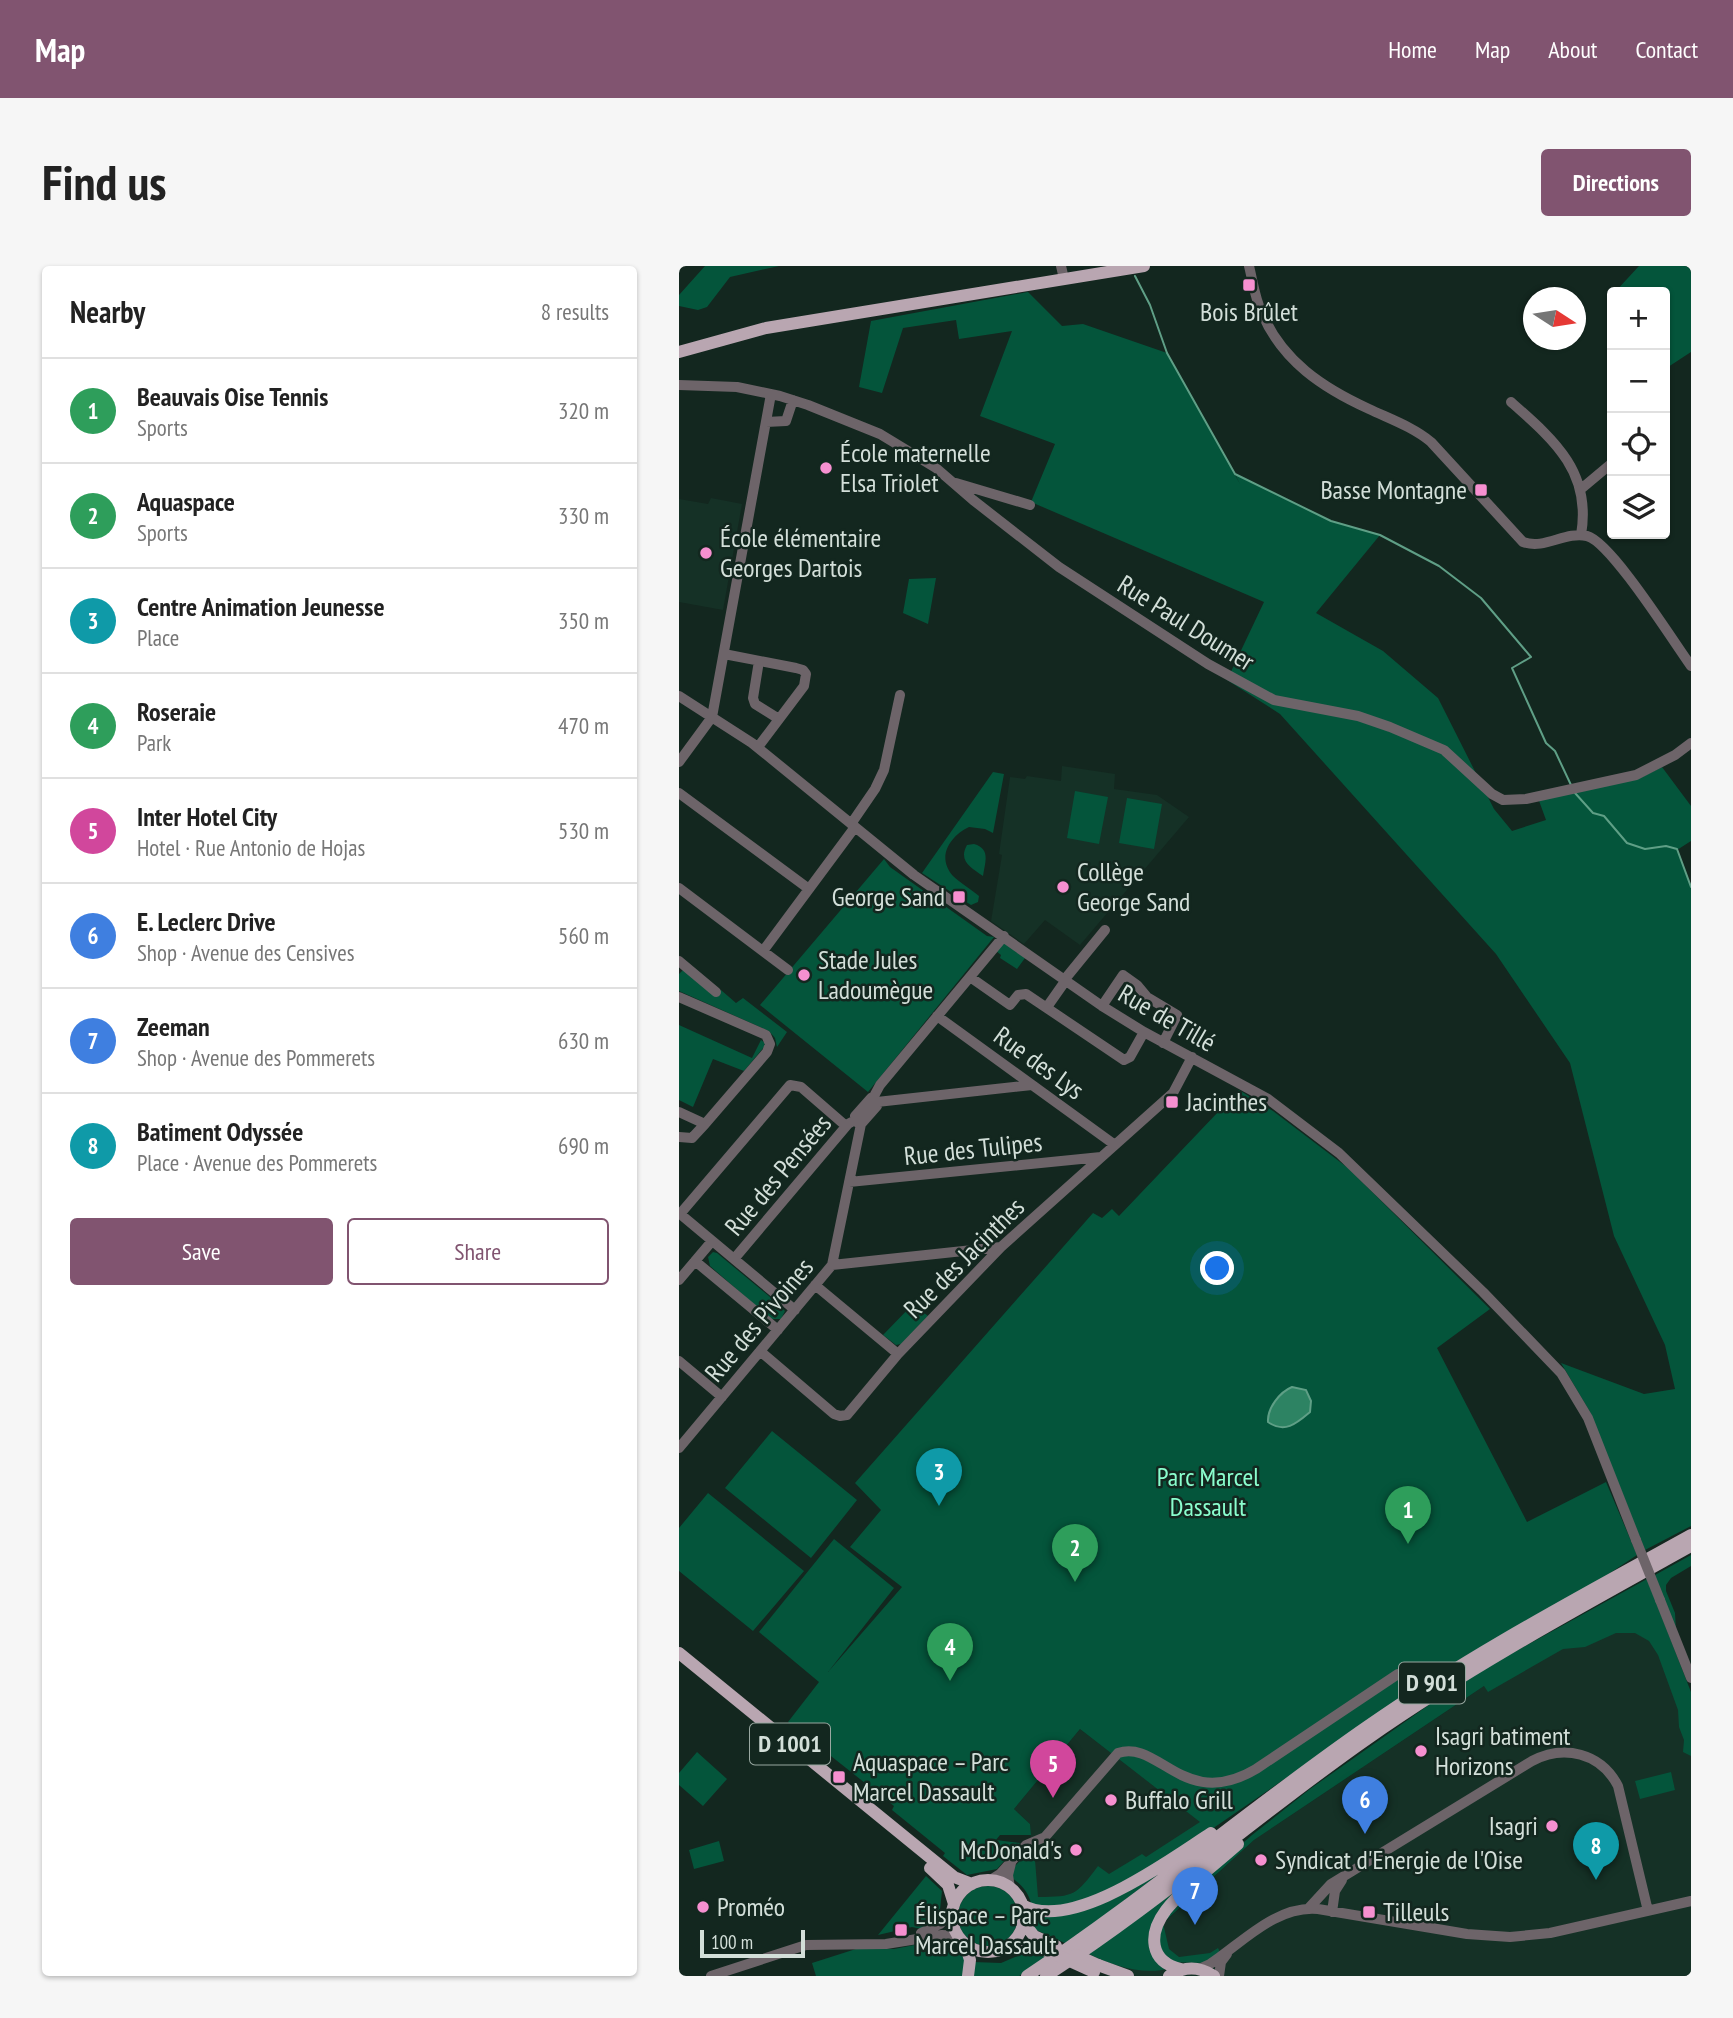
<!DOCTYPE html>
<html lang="en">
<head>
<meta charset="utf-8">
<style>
  :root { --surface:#fff; --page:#f6f6f6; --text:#222; --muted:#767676; --line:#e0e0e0; --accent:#815470 }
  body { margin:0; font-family:"PT Sans Narrow",sans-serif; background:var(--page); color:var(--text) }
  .controls { position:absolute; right:21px; top:21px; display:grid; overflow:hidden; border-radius:7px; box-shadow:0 2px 5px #0004 }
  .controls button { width:63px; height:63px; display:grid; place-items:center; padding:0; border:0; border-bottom:2px solid var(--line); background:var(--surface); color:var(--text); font:35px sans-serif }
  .compass { position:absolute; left:844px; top:21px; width:63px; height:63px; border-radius:50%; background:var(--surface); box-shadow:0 2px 5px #0004; rotate:102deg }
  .scale { position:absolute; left:21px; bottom:18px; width:105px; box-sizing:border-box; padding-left:7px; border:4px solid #d3dfd9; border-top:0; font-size:19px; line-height:24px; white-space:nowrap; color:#d3dfd9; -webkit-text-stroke:5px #13271f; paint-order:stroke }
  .you { position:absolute; left:539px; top:1003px; width:24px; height:24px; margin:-18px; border:5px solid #fff; border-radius:50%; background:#1a73e8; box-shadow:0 0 0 10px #1a73e833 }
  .badge { display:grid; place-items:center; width:46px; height:46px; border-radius:50%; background:var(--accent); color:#fff; font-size:23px; font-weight:700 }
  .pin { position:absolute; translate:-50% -58px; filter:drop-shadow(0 2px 4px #0008) }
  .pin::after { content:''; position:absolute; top:37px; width:24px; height:21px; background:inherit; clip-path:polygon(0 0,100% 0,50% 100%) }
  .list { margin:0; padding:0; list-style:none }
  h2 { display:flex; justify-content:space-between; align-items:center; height:91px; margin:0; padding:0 28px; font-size:30px }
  h2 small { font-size:23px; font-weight:400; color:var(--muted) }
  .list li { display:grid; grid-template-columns:46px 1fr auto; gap:21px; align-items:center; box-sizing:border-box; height:105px; padding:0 28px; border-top:2px solid var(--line) }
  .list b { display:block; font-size:26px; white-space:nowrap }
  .list p { margin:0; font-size:23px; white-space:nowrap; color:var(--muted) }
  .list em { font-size:23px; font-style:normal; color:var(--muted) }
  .actions { display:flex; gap:14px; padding:21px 28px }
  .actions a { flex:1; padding:16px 0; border:2px solid var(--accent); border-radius:7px; text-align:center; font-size:24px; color:var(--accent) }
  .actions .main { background:var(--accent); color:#fff }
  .icon { flex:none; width:38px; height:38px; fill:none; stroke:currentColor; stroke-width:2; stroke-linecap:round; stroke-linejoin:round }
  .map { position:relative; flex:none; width:1012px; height:1710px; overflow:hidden; border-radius:7px }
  header { display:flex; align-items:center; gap:42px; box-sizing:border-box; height:98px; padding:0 35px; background:var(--accent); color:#fff }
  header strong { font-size:33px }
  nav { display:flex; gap:38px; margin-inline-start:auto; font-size:24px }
  .intro { display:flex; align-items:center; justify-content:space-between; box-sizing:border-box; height:168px; padding:0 42px }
  h1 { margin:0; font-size:49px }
  .button { padding:18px 32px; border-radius:7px; background:var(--accent); color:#fff; font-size:24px; font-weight:700 }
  main { display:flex; gap:42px; padding:0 42px }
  aside { flex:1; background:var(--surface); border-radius:7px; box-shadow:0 2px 5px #0004 }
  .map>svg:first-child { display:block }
</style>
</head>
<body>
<header>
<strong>Map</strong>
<nav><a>Home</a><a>Map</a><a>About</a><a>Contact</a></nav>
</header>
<div class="intro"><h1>Find us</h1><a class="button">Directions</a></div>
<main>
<aside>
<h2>Nearby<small>8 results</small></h2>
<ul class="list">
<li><span class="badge" style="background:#2e9e5b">1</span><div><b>Beauvais Oise Tennis</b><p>Sports</p></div><em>320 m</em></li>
<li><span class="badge" style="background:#2e9e5b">2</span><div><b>Aquaspace</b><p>Sports</p></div><em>330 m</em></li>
<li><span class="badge" style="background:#0f9aa8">3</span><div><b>Centre Animation Jeunesse</b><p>Place</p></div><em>350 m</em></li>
<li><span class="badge" style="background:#2e9e5b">4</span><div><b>Roseraie</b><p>Park</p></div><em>470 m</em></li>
<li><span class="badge" style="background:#d1479c">5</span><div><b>Inter Hotel City</b><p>Hotel · Rue Antonio de Hojas</p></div><em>530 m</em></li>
<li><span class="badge" style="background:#3f7fe0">6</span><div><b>E. Leclerc Drive</b><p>Shop · Avenue des Censives</p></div><em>560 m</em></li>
<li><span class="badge" style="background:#3f7fe0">7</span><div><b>Zeeman</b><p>Shop · Avenue des Pommerets</p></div><em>630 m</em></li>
<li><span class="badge" style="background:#0f9aa8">8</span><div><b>Batiment Odyssée</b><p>Place · Avenue des Pommerets</p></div><em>690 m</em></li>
</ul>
<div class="actions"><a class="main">Save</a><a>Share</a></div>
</aside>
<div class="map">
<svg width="1012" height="1710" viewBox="0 0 1012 1710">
  <rect width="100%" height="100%" fill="#13271f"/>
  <path fill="#153126" d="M32,232l31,6 -19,106 -44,-8v-103l29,5z
    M383,500l53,8 -1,15 43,6 32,22 -109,128 -35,-25 -21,24 -33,-23 11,-66 -3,-1 11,-77 15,2 2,-3 34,5z
    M966,1330l46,103v277h-585l148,-136 245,-164z
    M401,1463l126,97 -108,67 -64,10 -4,-79 -16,-15z"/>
  <path fill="#04553b" d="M26,0h74l-49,11 -23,30 -9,3 -19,-4v-11z
    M960,0h52v86l-26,17v-77h-50z
    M349,26l34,34 21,-2 84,29 73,131 -5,-10 96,47 49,14 -64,78 67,38 55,47 56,111 18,22 34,-11 -8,-22 104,-21 20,-10 29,39v35l-14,9 14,37v639l-46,24 -55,-138 -29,-49 83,31 31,-5 -10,-44 -51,-109 -44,-173 -74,-109 -216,-240 -53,-34 37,-78 -233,-100 24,-58 -75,-28 32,-85 -53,8 -3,-19 -53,8 -21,65 -23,-6 12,-66z
    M257,312l-8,46 -25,-11 6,-34z
    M314,506l11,2 -11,59 -8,-4 -16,-2c-19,9 -33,30 -16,49 7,7 18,13 26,20l-1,6 -7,3 -49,-32z
    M396,525l33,6 -9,47 -32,-6z
    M448,532l35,6 -8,45 -35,-6z
    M295,578c17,5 11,18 9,32 -12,-8 -25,-15 -16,-31z
    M205,593l6,8 97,69 7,1 -126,155 -108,-87z
    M324,675l22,17 -8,11 -17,-11 1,-3 -5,-4z
    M4,704l31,26 7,-6 15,13 7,-5 44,34 -10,15 -2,-9 -6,-7 -90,-40v-17z
    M0,759l73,33 9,-18 4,3 -1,4 -20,24 -31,-12 -20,48 -14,-7z
    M560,824l34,21 75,57 142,141 -53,39 90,174 79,-40 31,73 -30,20 -160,92 -235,162 -87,55 -47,20 -46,3c-3,-14 -9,-21 -20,-29l2,-11 17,-18 3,-1 4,49c37,0 38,-2 60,-31l11,8 33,-20 4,3 54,-35 -120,-93 -66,80 16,15 1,11h-31l-4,5 24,3 -23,26 -30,6 -24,-19 2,-3 -53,-43 2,-4 -106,-84 31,-40 -60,-50 75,-93 60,49 -66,84 74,-85 -52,-40 31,-37 -26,-27 238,-270 9,5 10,-9 7,7z
    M34,986l4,1 59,49 9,9 -4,8h-10l-61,-53 -2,-9z
    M234,1038l15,12 -27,28 -5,1 -13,-10z
    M93,1165l85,69 -46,58 -86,-70z
    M29,1227l96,78 -51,60 -74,-60v-43z
    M1012,1289v11l-20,12 -5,7v6l9,22 1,17 -21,-55z
    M968,1313l44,113v64l-8,-4 1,-12 -5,-13 -1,-17 -20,-55 -9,-14 -14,-8h-19l-31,14 -22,2 -75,43 -4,-6 -230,154 -91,83 6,26 10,8 31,-4 8,-5 2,4 -15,11 -35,-1 -13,-15 7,-32 6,-8 82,-72 58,-46 157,-111z
    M18,1486l30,27 -24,27 -24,-21v-12z
    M992,1506l4,18 -35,9 -5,-18z
    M40,1575l5,20 -30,8 -5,-19z
    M522,1576l-134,102 -35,-16 2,-16 43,-4z
    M538,1590l-64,76 17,36c-25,8 -58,-2 -83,-15z
    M247,1610l16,15 -3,28 -17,10 -10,-2 -34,8z
    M279 1650a30 30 0 1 1 60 0a30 30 0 1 1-60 0Z
    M266,1673l9,12 12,8 -2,17h-148l-4,-13 47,-15 35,1z
    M352,1684l17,8 -29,18h-48l2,-14 28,1z"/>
  <path fill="#2d8363" stroke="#5f9f86" stroke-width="2" d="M613,1121l14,3 5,11 -1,11c-13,11 -25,22 -42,10 -1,-14 12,-30 24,-35z"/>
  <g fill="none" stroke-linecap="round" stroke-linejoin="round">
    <path stroke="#5f9f86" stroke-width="2" d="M456,10l15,29 17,48 68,121 96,47 49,14 59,31 42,32 50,59 -19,11 34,75 9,8 16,34
      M896,527l18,20 11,3 23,27 18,6 21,-3 11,3 14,38"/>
    <path stroke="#6d6469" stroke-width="10" d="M382,0l3,13
      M570,0c4,16 6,33 13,47 20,48 61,75 107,96 21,10 44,18 62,33l92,100c22,8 42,-11 64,-6 24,6 86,105 104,130
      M0,119l58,2 43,9 28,9 72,29 56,34 37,32 86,67 149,97 66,36 84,16 32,11 54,23 48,44 11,6 23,-1 110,-24 39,-20 16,-12
      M832,136c43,38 81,70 70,133
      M87,156l20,-1 7,-21
      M277,217l74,22
      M902,223l31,-26
      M45,388l72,14 7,2 3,4 -2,12 -46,61
      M80,395l-6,37 2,6 24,15
      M0,430l73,47 162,132 188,131 42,26 124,67 71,54 144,139 78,81 27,45 48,122
      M0,496l33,-45 59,-323
      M0,527l130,96
      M172,558l24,-35 9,-19 16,-75
      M0,622l109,82
      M84,685l92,-124
      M0,695l37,31
      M291,711l40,28 8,-10 8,-1 98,66 6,-3 14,-25
      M386,713l40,-49
      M0,731l87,38 4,9 -3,8 -62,72 -26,-12
      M423,740l21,-31 14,10 10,12 30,18 -14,28
      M368,741l19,-27
      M258,750l178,129
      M192,832l5,3 1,5 -15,17h-4l-3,-7z
      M194,832l7,-13 124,-149
      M198,836l155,-17
      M0,871l13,1 13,-14
      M170,916l252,-25
      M0,947l116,97
      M1,948l110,-129 11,2 45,39
      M55,993l114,-135 7,-4
      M16,995l83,69
      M153,999l169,-18
      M0,1014l33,-39
      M136,1019l83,69
      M81,1085l74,63 6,2 7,-1 51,-61 103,-107 172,-154 19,-36
      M0,1095l43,36
      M0,1182l153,-183 29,-141
      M981,1334l31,78
      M310,1615l11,-7 26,-29 19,-8 73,-84c41,-14 66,59 138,16l142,-95
      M331,1622l-2,-13 3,-12
      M629,1643l23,-25 201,-123c32,-17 69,-8 86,25l30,125
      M653,1646l3,-21 7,-11
      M242,1667l19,-9 13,-14
      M520,1703l11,-5c32,-21 66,-59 108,-55l149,25 43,3 40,-4 141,-32
      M32,1710l95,-31 80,-1 56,-9 16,1
      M540,1710l2,-14 6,-8"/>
    <path stroke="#b9a6b1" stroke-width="12" d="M0,86l87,-24 378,-62
      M0,1387l275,224 18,7
      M251,1602l18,17 6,19
      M273 1650a36 36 0 1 1 72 0a36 36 0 1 1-72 0Z
      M343,1639c50,28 147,-45 189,-72
      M344,1656l11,14 22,10
      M286,1678l5,16 -2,16
      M328,1681l22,-2 21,7
      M419,1699l30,11
      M502,1703c-32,-7 -33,-35 -15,-59 17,-22 50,-46 72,-66
      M348,1710c118,-78 225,-170 341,-250 103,-72 213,-130 323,-191
      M367,1710c112,-72 212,-161 321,-237 103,-72 214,-132 324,-193
      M490,1710c15,-10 30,-10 45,0"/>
    <path stroke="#6d6469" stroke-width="10" d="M957,1274l24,60"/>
    <path stroke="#b9a6b1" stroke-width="12" d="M371,1686l44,20
      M397,1689l22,10"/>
  </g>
  <g fill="#f690d0" stroke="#13271f" stroke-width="2.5">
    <rect x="563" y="12" width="14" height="14" rx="3.5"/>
    <circle cx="147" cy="202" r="7"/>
    <rect x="795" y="217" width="14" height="14" rx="3.5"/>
    <circle cx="27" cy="287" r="7"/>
    <circle cx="384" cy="621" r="7"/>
    <rect x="273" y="624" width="14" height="14" rx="3.5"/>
    <circle cx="125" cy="709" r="7"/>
    <rect x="486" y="829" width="14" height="14" rx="3.5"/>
    <circle cx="742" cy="1485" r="7"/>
    <rect x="153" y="1504" width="14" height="14" rx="3.5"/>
    <circle cx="432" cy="1534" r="7"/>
    <circle cx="873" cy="1560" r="7"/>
    <circle cx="397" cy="1584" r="7"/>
    <circle cx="582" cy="1594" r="7"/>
    <circle cx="24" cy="1641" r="7"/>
    <rect x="683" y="1639" width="14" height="14" rx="3.5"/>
    <rect x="215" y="1657" width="14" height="14" rx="3.5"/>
  </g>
  <g text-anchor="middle" stroke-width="5" stroke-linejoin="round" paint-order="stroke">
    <g fill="#13271f" stroke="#99a8a1" stroke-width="2">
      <rect x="720" y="1396.5" width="66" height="41" rx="5"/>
      <rect x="71" y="1457.5" width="80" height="41" rx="5"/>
    </g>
    <g font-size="24" font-weight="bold" fill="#d3dfd9">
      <text x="753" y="1425">D 901</text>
      <text x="111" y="1486">D 1001</text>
    </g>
    <g font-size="26" fill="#d3dfd9" stroke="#13271f" text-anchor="start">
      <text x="570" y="55" text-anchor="middle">Bois Brûlet</text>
      <text x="161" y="196">École maternelle<tspan x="161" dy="30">Elsa Triolet</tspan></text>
      <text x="788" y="233" text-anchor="end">Basse Montagne</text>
      <text x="41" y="281">École élémentaire<tspan x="41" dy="30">Georges Dartois</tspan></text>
      <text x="398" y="615">Collège<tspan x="398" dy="30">George Sand</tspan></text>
      <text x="266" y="640" text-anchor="end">George Sand</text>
      <text x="139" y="703">Stade Jules<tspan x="139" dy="30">Ladoumègue</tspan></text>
      <text x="507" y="845">Jacinthes</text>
      <text x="756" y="1479">Isagri batiment<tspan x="756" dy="30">Horizons</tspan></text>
      <text x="174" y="1505">Aquaspace – Parc<tspan x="174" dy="30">Marcel Dassault</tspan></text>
      <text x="446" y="1543">Buffalo Grill</text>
      <text x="859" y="1569" text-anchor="end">Isagri</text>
      <text x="383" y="1593" text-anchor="end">McDonald's</text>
      <text x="596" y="1603">Syndicat d'Energie de l'Oise</text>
      <text x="38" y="1650">Proméo</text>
      <text x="704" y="1655">Tilleuls</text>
      <text x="236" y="1658">Élispace – Parc<tspan x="236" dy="30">Marcel Dassault</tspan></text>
    </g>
    <g font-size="26" fill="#d3dfd9" stroke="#13271f">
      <text transform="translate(507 357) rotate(32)" y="9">Rue Paul Doumer</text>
      <text transform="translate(488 752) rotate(30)" y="9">Rue de Tillé</text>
      <text transform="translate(360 797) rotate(36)" y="9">Rue des Lys</text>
      <text transform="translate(294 883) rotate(-6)" y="9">Rue des Tulipes</text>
      <text transform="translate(99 909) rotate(-50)" y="9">Rue des Pensées</text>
      <text transform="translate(285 992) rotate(-45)" y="9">Rue des Jacinthes</text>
      <text transform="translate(80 1054) rotate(-50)" y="9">Rue des Pivoines</text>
    </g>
    <g font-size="26" fill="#8afece" stroke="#13271f">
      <text x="529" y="1220">Parc Marcel<tspan x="529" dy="30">Dassault</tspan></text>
    </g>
  </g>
</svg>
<div class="controls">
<button>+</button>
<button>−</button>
<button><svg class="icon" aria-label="locate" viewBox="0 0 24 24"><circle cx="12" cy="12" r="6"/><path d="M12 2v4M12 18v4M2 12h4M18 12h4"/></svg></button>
<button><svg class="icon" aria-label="layers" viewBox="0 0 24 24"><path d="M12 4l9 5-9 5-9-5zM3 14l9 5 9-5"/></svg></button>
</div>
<svg class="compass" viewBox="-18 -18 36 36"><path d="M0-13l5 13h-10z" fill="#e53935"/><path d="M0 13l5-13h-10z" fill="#767676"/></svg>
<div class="scale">100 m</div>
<div class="you"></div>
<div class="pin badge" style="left:729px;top:1278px;background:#2e9e5b">1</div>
<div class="pin badge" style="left:396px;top:1316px;background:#2e9e5b">2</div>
<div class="pin badge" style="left:260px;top:1240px;background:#0f9aa8">3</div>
<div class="pin badge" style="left:271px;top:1415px;background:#2e9e5b">4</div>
<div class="pin badge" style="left:374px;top:1532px;background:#d1479c">5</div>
<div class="pin badge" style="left:686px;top:1568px;background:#3f7fe0">6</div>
<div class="pin badge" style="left:516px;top:1659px;background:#3f7fe0">7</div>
<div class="pin badge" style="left:917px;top:1614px;background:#0f9aa8">8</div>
</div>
</main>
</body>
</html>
